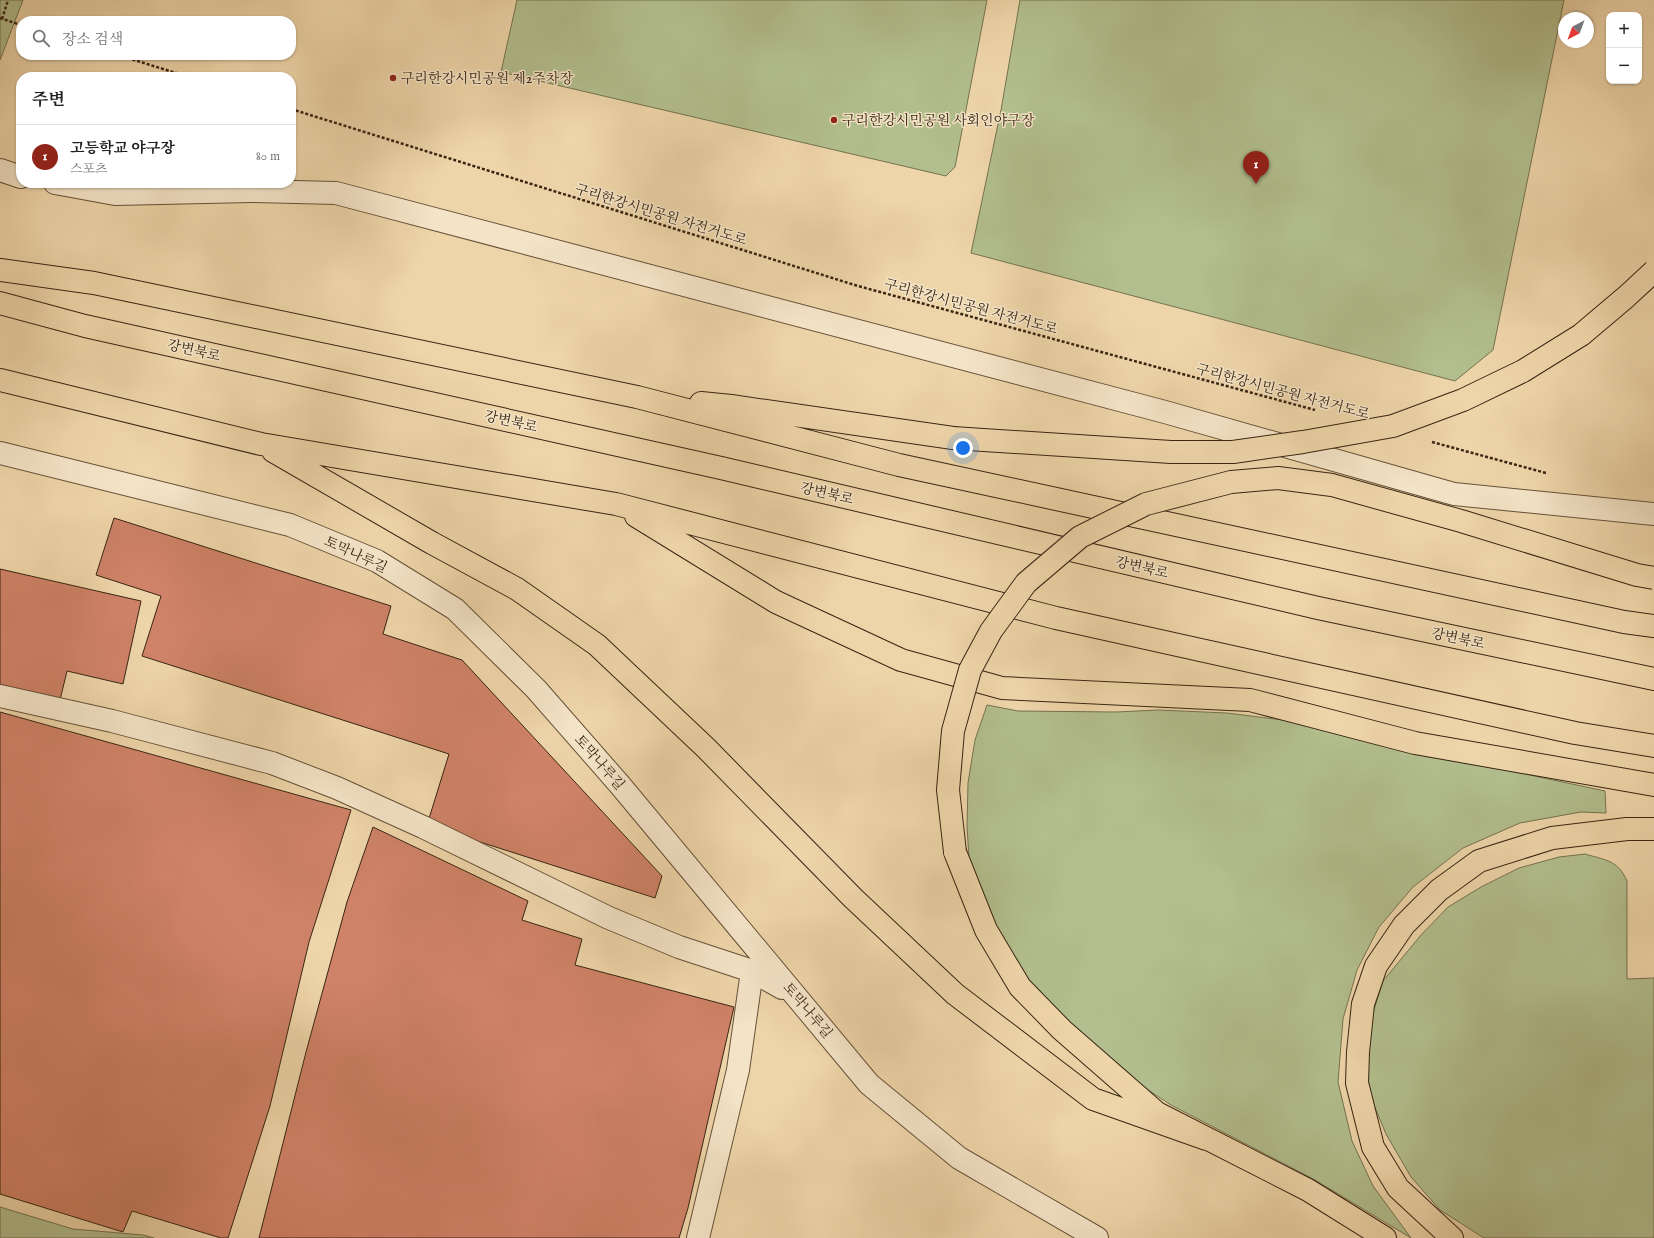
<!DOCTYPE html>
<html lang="ko">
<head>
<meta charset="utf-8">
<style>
  :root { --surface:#fff; --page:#f6f6f6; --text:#202124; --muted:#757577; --line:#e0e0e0; --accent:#8f2418 }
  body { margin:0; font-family:"IM FELL English","Noto Serif KR",serif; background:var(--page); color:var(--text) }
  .controls { position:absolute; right:12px; top:12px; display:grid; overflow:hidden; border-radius:8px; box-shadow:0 1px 3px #0004 }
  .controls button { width:36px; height:36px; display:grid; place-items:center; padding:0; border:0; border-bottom:1px solid var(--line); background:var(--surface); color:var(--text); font:20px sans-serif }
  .compass { position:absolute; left:1558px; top:12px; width:36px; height:36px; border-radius:50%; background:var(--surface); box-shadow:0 1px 3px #0004; rotate:221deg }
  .you { position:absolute; left:963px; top:448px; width:14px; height:14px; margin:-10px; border:3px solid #fff; border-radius:50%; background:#1a73e8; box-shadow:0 0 0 6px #1a73e833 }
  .badge { display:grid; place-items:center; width:26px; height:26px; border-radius:50%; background:var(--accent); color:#fff; font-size:13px; font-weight:700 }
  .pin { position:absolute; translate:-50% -33px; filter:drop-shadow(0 1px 2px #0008) }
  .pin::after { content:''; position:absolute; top:21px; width:14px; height:12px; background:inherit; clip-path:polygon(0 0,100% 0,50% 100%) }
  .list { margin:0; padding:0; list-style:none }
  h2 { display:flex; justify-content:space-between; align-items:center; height:52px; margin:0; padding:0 16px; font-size:17px }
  h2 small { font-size:13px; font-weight:400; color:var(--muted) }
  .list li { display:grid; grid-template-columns:26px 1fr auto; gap:12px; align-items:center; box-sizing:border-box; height:64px; padding:0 16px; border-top:1px solid var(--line) }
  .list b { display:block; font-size:15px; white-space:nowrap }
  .list p { margin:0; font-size:13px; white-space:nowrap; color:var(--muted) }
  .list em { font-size:13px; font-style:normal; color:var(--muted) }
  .icon { flex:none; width:22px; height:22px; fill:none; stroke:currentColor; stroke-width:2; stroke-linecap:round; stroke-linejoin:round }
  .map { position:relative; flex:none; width:1654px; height:1238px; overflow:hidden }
  .search { position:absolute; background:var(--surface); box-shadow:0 1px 3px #0004; left:16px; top:16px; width:280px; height:44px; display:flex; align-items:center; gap:10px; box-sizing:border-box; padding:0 14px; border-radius:16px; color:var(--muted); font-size:15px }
  .panel { position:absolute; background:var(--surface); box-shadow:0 1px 3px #0004; left:16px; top:72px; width:280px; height:116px; border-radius:16px }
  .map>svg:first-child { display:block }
</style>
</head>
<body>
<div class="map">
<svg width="1654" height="1238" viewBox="0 0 1654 1238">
  <rect width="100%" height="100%" fill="#eed5a9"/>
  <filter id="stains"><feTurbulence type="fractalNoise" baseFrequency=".005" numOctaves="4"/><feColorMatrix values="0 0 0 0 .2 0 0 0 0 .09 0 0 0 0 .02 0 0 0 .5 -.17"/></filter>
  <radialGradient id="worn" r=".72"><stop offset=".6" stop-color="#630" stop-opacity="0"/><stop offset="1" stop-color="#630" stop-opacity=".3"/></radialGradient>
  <path fill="#b2be8d" stroke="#757250" d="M0,0h23l-23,60z
    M517,0h470l-32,167 -9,9 -445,-104z
    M1020,0h544l-71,350 -38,31 -484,-128 30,-143z
    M987,705l31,6 98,1 42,-2 69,3 56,7 134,31 188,40 1,22 -25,-1 -61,11 -57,25 -50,39 -34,40 -22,43 -14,49 -5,63 14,59 21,45 38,52 -96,-58 -144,-75 -64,-42 -53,-46 -55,-76 -29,-69 -3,-45 1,-44 7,-43z
    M1585,854c20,6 33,6 42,27v98l27,-1v260h-170l-44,-28 -29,-33 -25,-43 -15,-36 -6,-38 7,-44 11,-35 38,-46 27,-28 33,-20 38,-19 40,-11z
    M0,1207l73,22 70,6 11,3h-154z"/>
  <path fill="#cf8267" stroke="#382513" d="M114,518l277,88 -8,28 79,26 200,216 -7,22 -228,-73 22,-71 -307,-98 19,-60 -65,-21z
    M0,569l141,32 -18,83 -56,-13 -7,29 -60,-14z
    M0,712l351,98 -42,132 -39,164 -42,132h-7l-89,-27 -9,21 -123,-38z
    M373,827l155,74 -6,19 60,19 -7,26 159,42 -46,201 -9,30h-420l47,-186 41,-150z"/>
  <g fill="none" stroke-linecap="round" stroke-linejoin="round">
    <defs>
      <path id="minor" d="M0,170l21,7
        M55,183l60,11 137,-3 84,2 829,219 289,82 200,20
        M0,453l290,72 87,36 78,48 81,80 84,96 249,299 90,74 138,80
        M0,696l112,25 160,42 65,25 86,39 186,91 70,29 73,24 30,17
        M698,1238l40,-168 14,-99"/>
      <path id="highway" d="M0,270l94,13 543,114 262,68 725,157 30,4
        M0,303l85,23 636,142 597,140 336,71
        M0,380l261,64 355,60 440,114 519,115 79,13
        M701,403l30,3 222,32
        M273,451l159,92 85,46 80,56 109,103 147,150 102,96 138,105 113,40
        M636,516l140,86 125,58 101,28 248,12 165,43 239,42
        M955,852l31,78 34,57 42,43 95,83 151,77 77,48
        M1452,1238l-54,-50 -25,-41 -16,-64 1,-31 5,-48 13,-38 28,-41 35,-35 40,-29 73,-23 75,-9h27"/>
    </defs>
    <use href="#minor" stroke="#665138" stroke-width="24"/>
    <use href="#highway" stroke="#382513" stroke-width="24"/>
    <path stroke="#382513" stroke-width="2.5" stroke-dasharray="3 2" stroke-linecap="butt" d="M0,18l21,7
      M2,19l6,-19
      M118,55l71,22
      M291,109l567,177 457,124
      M1432,442l114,31"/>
    <use href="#minor" stroke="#f4e4c7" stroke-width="22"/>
    <use href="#highway" stroke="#eed5a9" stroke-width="22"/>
    <defs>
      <path id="highway-bridge" d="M953,438l218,14h62l70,-10 90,-16 70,-26 60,-29 58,-36 45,-38 28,-26
        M955,852l-7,-62 5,-59 17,-61 21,-39 35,-48 54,-46 66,-33 85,-22 47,-4 54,7 129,36 176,54 17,3"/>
    </defs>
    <use href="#highway-bridge" stroke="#382513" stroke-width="24" stroke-linecap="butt"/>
    <use href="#highway-bridge" stroke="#eed5a9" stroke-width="22"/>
  </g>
  <g fill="#8f2418" stroke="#f4e4c7" stroke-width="1.5">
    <circle cx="393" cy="78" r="4"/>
    <circle cx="834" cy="120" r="4"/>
  </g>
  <g text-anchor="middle" stroke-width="3" stroke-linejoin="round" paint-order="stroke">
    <g font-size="14" fill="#382513" stroke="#f4e4c7" text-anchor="start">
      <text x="401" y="83">구리한강시민공원 제2주차장</text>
      <text x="842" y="125">구리한강시민공원 사회인야구장</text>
    </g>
    <g font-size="14" fill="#382513" stroke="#f4e4c7">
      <text transform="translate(661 214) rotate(17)" y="5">구리한강시민공원 자전거도로</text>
      <text transform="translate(971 306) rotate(15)" y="5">구리한강시민공원 자전거도로</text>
      <text transform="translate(194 350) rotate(13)" y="5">강변북로</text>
      <text transform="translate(1283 391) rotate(15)" y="5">구리한강시민공원 자전거도로</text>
      <text transform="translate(511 421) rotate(13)" y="5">강변북로</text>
      <text transform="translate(827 493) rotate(13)" y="5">강변북로</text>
      <text transform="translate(356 554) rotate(25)" y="5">토막나루길</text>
      <text transform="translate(1142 567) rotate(13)" y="5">강변북로</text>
      <text transform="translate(1458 638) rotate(12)" y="5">강변북로</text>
      <text transform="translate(600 762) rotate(49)" y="5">토막나루길</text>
      <text transform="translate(808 1010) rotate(50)" y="5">토막나루길</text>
    </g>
  </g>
  <rect width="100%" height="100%" filter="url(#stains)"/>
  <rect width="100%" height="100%" fill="url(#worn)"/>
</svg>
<div class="controls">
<button>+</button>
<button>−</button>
</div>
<svg class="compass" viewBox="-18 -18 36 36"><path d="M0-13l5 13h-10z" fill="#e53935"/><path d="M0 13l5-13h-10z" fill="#757577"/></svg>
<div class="you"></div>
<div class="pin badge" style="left:1256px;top:184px">1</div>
<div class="search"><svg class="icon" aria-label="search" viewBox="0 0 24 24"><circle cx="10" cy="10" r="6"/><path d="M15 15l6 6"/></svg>장소 검색</div>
<section class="panel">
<h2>주변<small></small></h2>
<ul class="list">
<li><span class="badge">1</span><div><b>고등학교 야구장</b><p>스포츠</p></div><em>80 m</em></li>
</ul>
</section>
</div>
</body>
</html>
